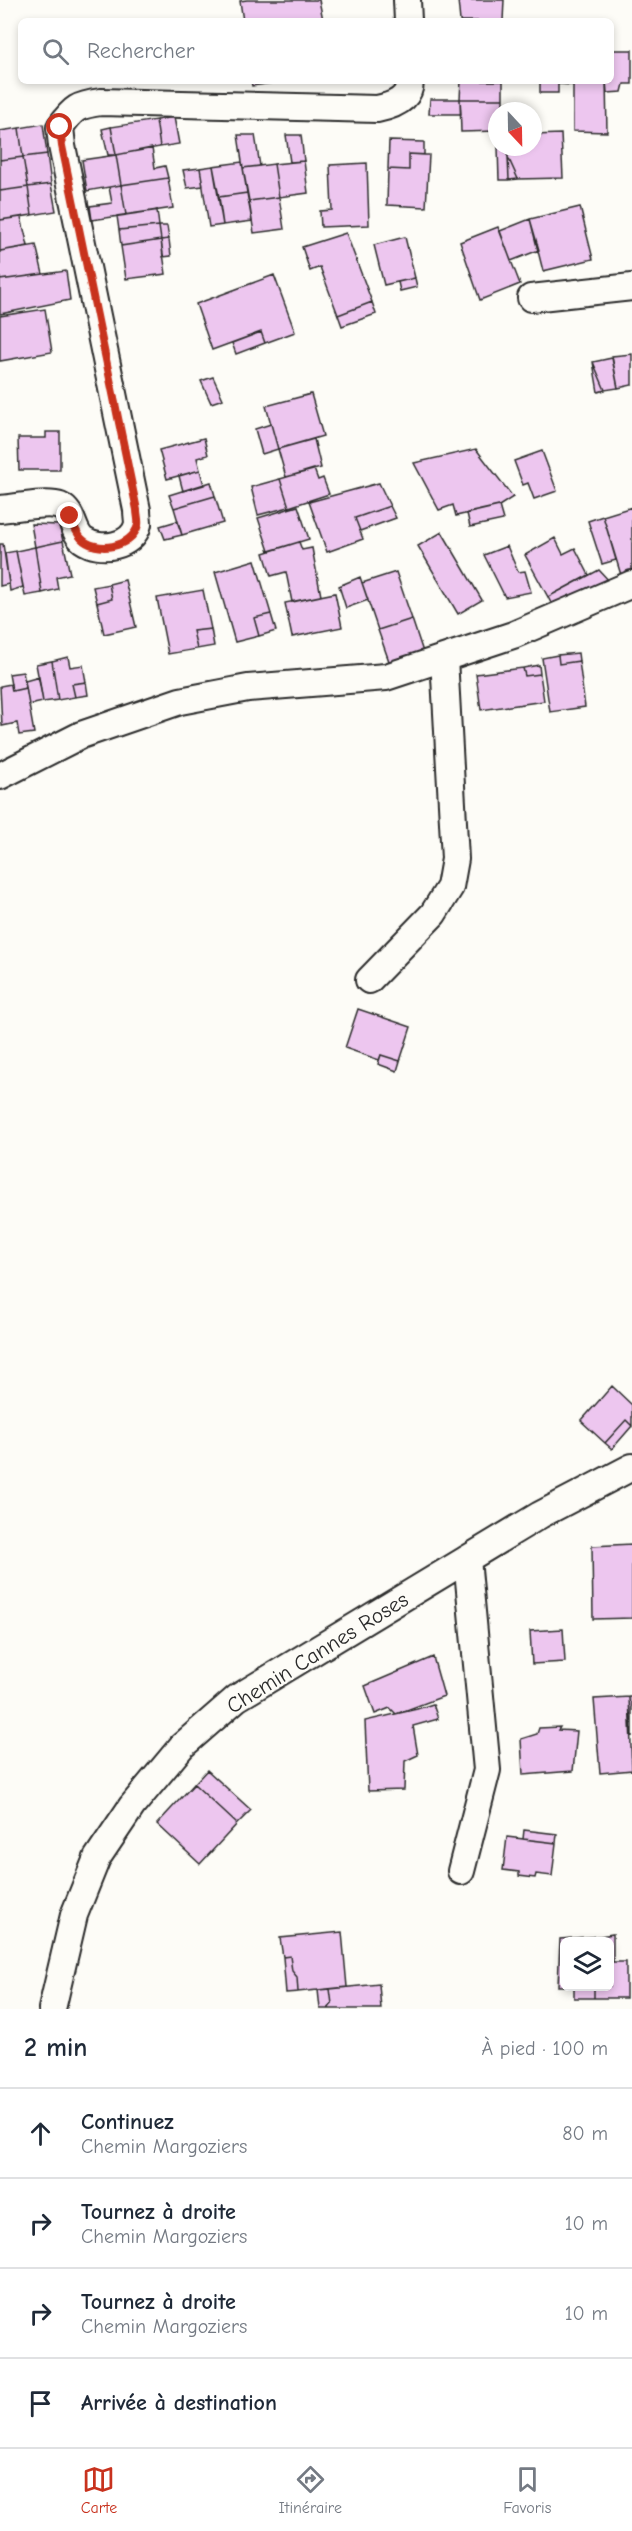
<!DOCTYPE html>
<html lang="fr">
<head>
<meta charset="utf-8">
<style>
  :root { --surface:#fff; --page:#f6f6f7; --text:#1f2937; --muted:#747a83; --line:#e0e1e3; --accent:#c8321e }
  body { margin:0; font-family:"Comic Neue",sans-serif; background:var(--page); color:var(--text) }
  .controls { position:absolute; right:18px; bottom:18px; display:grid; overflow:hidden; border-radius:9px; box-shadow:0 3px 9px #0003 }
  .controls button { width:54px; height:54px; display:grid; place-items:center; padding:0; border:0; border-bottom:2px solid var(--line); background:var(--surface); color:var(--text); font:30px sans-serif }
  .compass { position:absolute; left:488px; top:102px; width:54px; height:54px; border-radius:50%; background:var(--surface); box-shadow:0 3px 9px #0003; rotate:158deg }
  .stop { position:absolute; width:18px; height:18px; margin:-14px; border:4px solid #c8321e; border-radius:50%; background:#fff }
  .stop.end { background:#c8321e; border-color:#fff; box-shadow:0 2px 6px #0008 }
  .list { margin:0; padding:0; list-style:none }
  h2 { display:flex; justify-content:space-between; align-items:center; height:78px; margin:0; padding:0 24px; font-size:26px }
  h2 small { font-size:20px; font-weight:400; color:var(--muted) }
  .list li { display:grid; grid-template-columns:39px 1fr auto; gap:18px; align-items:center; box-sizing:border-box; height:90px; padding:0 24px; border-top:2px solid var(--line) }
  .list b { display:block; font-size:22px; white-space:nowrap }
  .list p { margin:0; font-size:20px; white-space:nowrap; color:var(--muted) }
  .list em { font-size:20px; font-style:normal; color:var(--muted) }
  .icon { flex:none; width:33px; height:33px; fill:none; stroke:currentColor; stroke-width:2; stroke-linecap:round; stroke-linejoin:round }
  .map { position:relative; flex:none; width:632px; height:2009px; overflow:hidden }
  .search { position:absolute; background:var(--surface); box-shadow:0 3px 9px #0003; left:18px; right:18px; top:18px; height:66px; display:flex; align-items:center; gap:15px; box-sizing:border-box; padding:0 21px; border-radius:9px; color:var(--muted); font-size:22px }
  .sheet { height:438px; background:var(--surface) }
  nav { display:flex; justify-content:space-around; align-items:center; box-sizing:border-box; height:84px; border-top:2px solid var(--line); background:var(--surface); font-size:16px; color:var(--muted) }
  nav a { display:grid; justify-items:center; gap:3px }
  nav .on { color:var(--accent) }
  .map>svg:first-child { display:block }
</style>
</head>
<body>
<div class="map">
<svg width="632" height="2009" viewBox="0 0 632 2009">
  <rect width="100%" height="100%" fill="#fdfcf7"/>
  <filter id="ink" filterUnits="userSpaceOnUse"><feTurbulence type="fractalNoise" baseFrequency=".0167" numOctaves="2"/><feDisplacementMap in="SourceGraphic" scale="12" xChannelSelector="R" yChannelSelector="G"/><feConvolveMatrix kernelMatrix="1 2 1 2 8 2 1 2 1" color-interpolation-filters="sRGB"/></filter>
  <g filter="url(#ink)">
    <path fill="#edc6ef" stroke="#2b2b2b" stroke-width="1.5" d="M247,0h72l4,20 12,-1 1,2h-93l-3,-20z
      M458,0h46l-1,21h-43z
      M611,50h21v34h-8l-2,8 -15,1 -1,-12h5z
      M251,81h37l-36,5z
      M461,81h42v18h-43z
      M540,81h33v4l-15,-1v9h-18z
      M573,81h33l1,51 -34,-1z
      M430,99h30l1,15h-32z
      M460,99h43v12h-6v20l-36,1z
      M174,117l5,27 -19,3 -4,-27z
      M156,120l4,27 -44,8 -5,-28z
      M43,124l4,30 -24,3 -4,-29z
      M111,127l5,28h-8l-6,-26z
      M19,128l4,29 -23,3v-29z
      M561,134l2,44 -45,1 -10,-22v-10h25v-12z
      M238,135h17l5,31 -17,2z
      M286,135h15l3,26 -14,1z
      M389,141l35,1v13l-15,-1v16l-21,-1z
      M498,147h6l4,10 1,23h-10z
      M152,148l3,20 10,-2 3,12 -47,7 -5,-30z
      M47,154l4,30 -23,3 -5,-30z
      M409,154l20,1 -3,52 -39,-2 1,-36 21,1z
      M116,155l5,30 -34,6 -5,-31z
      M23,157l5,30 -28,4v-31z
      M508,157l10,22 -9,1z
      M304,161l4,32 -29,4 -5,-33z
      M242,162l5,31 -28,4 -6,-31z
      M367,163l2,62 -48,2 -1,-16 12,-1 -2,-45z
      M274,164l5,33 -30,4 -6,-33z
      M213,166l10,59 -14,2 -9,-59z
      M200,168l3,18 -16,2 -4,-18z
      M168,178l5,30 -47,7 -5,-30z
      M51,184l5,27 -24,4 -4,-28z
      M121,185l5,30 -34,5 -2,-14 22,-3 -3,-16z
      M28,187l4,28 -32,5v-29z
      M247,193l5,28 -29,4 -4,-28z
      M279,197l5,32 -30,4 -5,-32z
      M580,207l13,52 -50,12 -13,-52z
      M157,210l2,16 -40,4 -2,-14z
      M21,217l7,29 -28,5v-31z
      M530,219l9,31 -28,11 -11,-30z
      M159,226h8l2,13 -8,1z
      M159,226l2,14 -40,6 -2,-16z
      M498,227l22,57 -40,16 -20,-58z
      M346,233l26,69 -34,13 -18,-48 -10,4 -8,-24z
      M405,237l10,41 -31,7 -10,-40z
      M169,239l2,17 -8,1 -2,-17z
      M161,240l5,34 -40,5 -5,-33z
      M36,245l7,29 -43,6v-29z
      M66,271l4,29 -70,14v-34z
      M274,275l21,57 -30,11 -4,-11 -49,18 -16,-46z
      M415,278l2,9 -17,4 -2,-9z
      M372,302l4,12 -34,12 -4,-11z
      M45,309l7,43 -52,9v-45z
      M261,332l4,11 -29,11 -4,-11z
      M632,354v31l-14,3 -6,-32z
      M612,358l6,30 -13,2 -12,-28z
      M593,362l12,28 -7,2z
      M213,377l10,22 -12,4 -10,-22z
      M311,394l12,42 -45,13 -12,-43z
      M271,424l7,25 -16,5 -7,-25z
      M46,432h14v38h-41l-1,-32h28z
      M204,438l4,17 -11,3 3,12 -33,9 -8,-29z
      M314,439l7,29 -35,9 -8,-28z
      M476,449l37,48 -14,9 -43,10 -3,-11 -14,5 -25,-47z
      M542,451l15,40 -23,8 -6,-16 -5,2 -9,-24z
      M314,469l4,11 5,-2 6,16 -40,13 -9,-28z
      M200,470l4,15 -21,6 -4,-15z
      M280,479l9,28 -31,8 -7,-28z
      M211,482l4,14 -41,12 -5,-13z
      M379,483l11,23 -35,12 8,21 -36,13 -18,-50z
      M215,496l8,27 -41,12 -8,-27z
      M298,506l11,33 -40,12 -11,-33z
      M390,506l6,12 -36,13 -5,-13z
      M499,506l4,14 -33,7 -3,-14z
      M632,507v64l-11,4 -18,-59z
      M603,516l13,44 -14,4 -14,-43z
      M177,521l5,14 -17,4 -5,-13z
      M31,524l28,1 4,16 -28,6z
      M442,532l40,68 -24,14 -40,-68z
      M555,538l8,16 12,-6 14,27 -41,22 -23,-42z
      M63,541l7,33 -14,3 2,12 -16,4 -7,-46z
      M299,542l3,8 10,-2 9,48 -29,6 -6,-30 -15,4 -7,-23z
      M0,544h3l6,40 -9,2z
      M507,546l11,26 7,-1 6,21 -26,5 -21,-42z
      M35,547l7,46 -17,3 -9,-45z
      M16,551l7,36 -13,4 -5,-38z
      M255,560l16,54 -17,4 5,18 -24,6 -20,-70z
      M599,570l12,13 -26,15 -3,-7 -29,16 -5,-10z
      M396,572l16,47 -34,11 -16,-47z
      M360,577l8,23 -22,8 -7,-22z
      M125,580l11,47 -32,7 -7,-31 15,-4 -3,-15z
      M109,584l3,15 -15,4 -4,-16z
      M203,590l8,39 -18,2 4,18 -29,5 -11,-56z
      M335,593l7,34 -50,10 -7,-34z
      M271,614l5,17 -17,5 -5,-18z
      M412,619l12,36 -34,9 -12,-34z
      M211,629l3,17 -17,3 -4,-18z
      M578,653l1,8 -20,3 -1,-9z
      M558,655l1,9 20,-3 6,46 -35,5 -8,-54z
      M68,657l2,10 13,-2 3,17 -14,2 3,13 -17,3 -6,-39z
      M52,661l6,39 -15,2 -7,-38z
      M539,665l1,9 -15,2 -2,-8z
      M523,668l2,8 15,-2 4,27 -63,9 -5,-36z
      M23,672l3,16 -14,3 -3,-17z
      M39,677l4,25 -14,3 -4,-24z
      M86,682l2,13 -13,2 -3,-13z
      M11,684l1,7 14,-3 8,45 -15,2 -2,-12 -15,3 -2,-40z
      M358,1009l53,18 -11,34 -19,-6 -2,5 -34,-12z
      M381,1055l19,6 -3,10 -19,-7z
      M612,1386l20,19v21l-6,-6 -21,23 -24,-22z
      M626,1420l6,6 -20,23 -7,-6z
      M632,1544v74l-39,1 -1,-73z
      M563,1629l2,33 -33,2 -2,-33z
      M433,1657l11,39 -48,18 -6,-6 -15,6 -10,-28z
      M629,1697h3v40z
      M629,1697l3,73 -32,3 -6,-74z
      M433,1704l5,15 -25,7 5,29 -13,6 -1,29 -36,1 -3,-70 52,-12z
      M560,1727l-2,3 19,1 -4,40 -50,4 -2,-36 16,-5 2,-6z
      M207,1770l44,40 -14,14 -43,-40z
      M194,1784l43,40 -37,40 -43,-40z
      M524,1830l33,4 -1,9 -33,-4z
      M507,1837l49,6 -4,33 -16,-2 -1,4 -16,-2v-4l-16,-2z
      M342,1932l5,55 -49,5 -1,-15 -5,-6 -2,-15 -7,1 -3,-19z
      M613,1934v28h-3v-20h-9v-6z
      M601,1936v6h-37v44h-6l2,-47z
      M290,1956l2,15 5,6 1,15 -12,1 -3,-36z
      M610,1962h16v36h-32v-12h16z
      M379,1984l2,25h-53l4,-5 -2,-15z
      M574,1986h20v12h-20z
      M330,1989l2,15 -4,5h-8l-2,-19z"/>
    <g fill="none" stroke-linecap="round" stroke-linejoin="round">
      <defs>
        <path id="street" d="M407,0l1,21
          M531,298l101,-11
          M0,509c15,-1 47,-8 60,-3 14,6 12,26 23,34 17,12 50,7 55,-16 0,-4 -1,-9 -1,-14l-75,-364 -2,-19c13,-19 18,-22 41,-25l276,7c15,-3 33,-9 33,-28
          M0,776l81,-41 99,-34 68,-13 138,-11 127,-42 119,-51
          M369,980l64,-66 17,-27 5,-28 -11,-201
          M461,1871l26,-101 -20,-211
          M52,2009l22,-94 23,-57 35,-52 50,-60 55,-48 303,-183 92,-48"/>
      </defs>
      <use href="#street" stroke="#2b2b2b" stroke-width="30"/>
      <use href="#street" stroke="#fdfcf7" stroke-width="26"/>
    </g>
  </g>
  <g fill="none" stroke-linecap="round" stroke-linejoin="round" filter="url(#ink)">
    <path stroke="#c8321e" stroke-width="8" d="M60,127l2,19 75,364c0,5 2,11 1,15 -6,23 -42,29 -57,13 -6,-7 -8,-14 -11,-22"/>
  </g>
  <g text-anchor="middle" stroke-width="4.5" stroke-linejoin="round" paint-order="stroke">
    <g font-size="22" fill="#2b2b2b" stroke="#fdfcf7">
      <text transform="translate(317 1652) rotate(-32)" y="8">Chemin Cannes Roses</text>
    </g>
  </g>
</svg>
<div class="controls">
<button><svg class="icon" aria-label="layers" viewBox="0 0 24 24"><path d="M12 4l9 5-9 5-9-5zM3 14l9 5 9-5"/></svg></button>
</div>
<svg class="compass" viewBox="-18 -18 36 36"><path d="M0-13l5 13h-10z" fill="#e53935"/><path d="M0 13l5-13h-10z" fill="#747a83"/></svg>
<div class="stop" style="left:60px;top:127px"></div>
<div class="stop end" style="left:70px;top:516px"></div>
<div class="search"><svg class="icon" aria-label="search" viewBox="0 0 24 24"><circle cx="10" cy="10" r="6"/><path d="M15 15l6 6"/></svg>Rechercher</div>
</div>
<section class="sheet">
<h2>2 min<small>À pied · 100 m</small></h2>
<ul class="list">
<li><svg class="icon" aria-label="ahead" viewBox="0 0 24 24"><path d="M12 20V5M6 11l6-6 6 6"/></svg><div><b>Continuez</b><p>Chemin Margoziers</p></div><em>80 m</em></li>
<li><svg class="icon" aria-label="right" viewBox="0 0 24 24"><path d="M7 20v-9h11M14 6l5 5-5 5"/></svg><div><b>Tournez à droite</b><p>Chemin Margoziers</p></div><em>10 m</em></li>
<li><svg class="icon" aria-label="right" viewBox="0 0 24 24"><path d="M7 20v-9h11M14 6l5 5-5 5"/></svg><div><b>Tournez à droite</b><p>Chemin Margoziers</p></div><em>10 m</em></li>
<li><svg class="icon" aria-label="arrive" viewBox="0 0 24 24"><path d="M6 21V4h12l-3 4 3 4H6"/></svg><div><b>Arrivée à destination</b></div></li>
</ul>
</section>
<nav>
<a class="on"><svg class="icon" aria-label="map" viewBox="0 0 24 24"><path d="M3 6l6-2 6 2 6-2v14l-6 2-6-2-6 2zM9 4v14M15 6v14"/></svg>Carte</a>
<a><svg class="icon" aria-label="directions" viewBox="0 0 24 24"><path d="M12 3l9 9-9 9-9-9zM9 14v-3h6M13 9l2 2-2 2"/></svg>Itinéraire</a>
<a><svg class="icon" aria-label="saved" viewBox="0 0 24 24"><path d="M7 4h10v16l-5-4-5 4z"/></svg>Favoris</a>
</nav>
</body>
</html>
